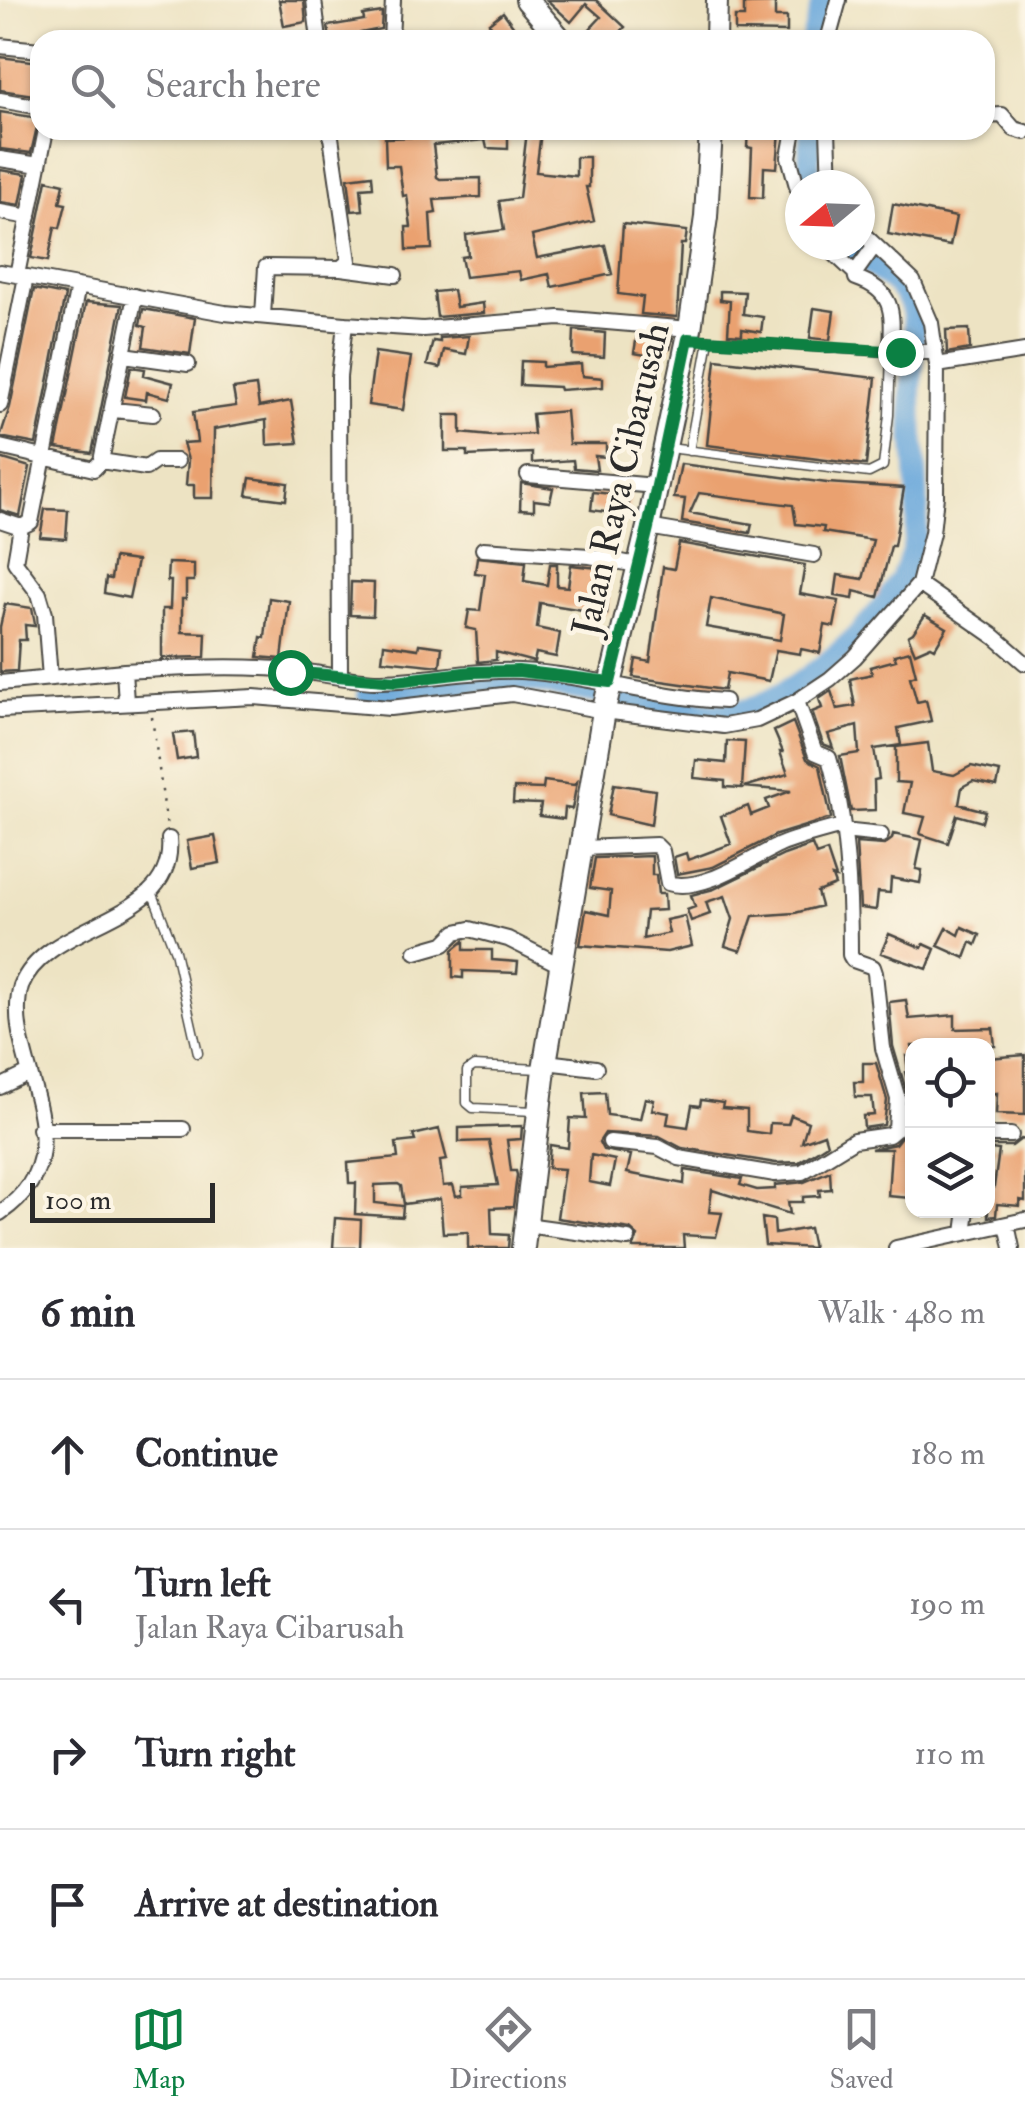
<!DOCTYPE html>
<html lang="en">
<head>
<meta charset="utf-8">
<style>
  :root { --surface:#fff; --page:#f7f7f7; --text:#2b2b33; --muted:#7c7c81; --line:#e1e1e2; --accent:#0b8043 }
  body { margin:0; font-family:"IM FELL Double Pica",serif; background:var(--page); color:var(--text) }
  .controls { position:absolute; right:30px; bottom:30px; display:grid; overflow:hidden; border-radius:20px; box-shadow:0 2px 8px #0004 }
  .controls button { width:90px; height:90px; display:grid; place-items:center; padding:0; border:0; border-bottom:2px solid var(--line); background:var(--surface); color:var(--text); font:50px sans-serif }
  .compass { position:absolute; left:785px; top:170px; width:90px; height:90px; border-radius:50%; background:var(--surface); box-shadow:0 2px 8px #0004; rotate:251deg }
  .scale { position:absolute; left:30px; bottom:25px; width:185px; box-sizing:border-box; padding-left:10px; border:5px solid #2b2b2b; border-top:0; font-size:28px; line-height:35px; white-space:nowrap; color:#2b2b2b; -webkit-text-stroke:8px #fcf5e5; paint-order:stroke }
  .stop { position:absolute; width:30px; height:30px; margin:-22px; border:8px solid #0b8043; border-radius:50%; background:#fff }
  .stop.end { background:#0b8043; border-color:#fff; box-shadow:0 2px 10px #0008 }
  .list { margin:0; padding:0; list-style:none }
  h2 { display:flex; justify-content:space-between; align-items:center; height:130px; margin:0; padding:0 40px; font-size:42px }
  h2 small { font-size:32px; font-weight:400; color:var(--muted) }
  .list li { display:grid; grid-template-columns:65px 1fr auto; gap:30px; align-items:center; box-sizing:border-box; height:150px; padding:0 40px; border-top:2px solid var(--line) }
  .list b { display:block; font-size:38px; white-space:nowrap }
  .list p { margin:0; font-size:32px; white-space:nowrap; color:var(--muted) }
  .list em { font-size:32px; font-style:normal; color:var(--muted) }
  .icon { flex:none; width:55px; height:55px; fill:none; stroke:currentColor; stroke-width:2; stroke-linecap:round; stroke-linejoin:round }
  .map { position:relative; flex:none; width:1025px; height:1248px; overflow:hidden }
  .search { position:absolute; background:var(--surface); box-shadow:0 2px 8px #0004; left:30px; right:30px; top:30px; height:110px; display:flex; align-items:center; gap:25px; box-sizing:border-box; padding:0 35px; border-radius:30px; color:var(--muted); font-size:38px }
  .sheet { height:730px; background:var(--surface) }
  nav { display:flex; justify-content:space-around; align-items:center; box-sizing:border-box; height:140px; border-top:2px solid var(--line); background:var(--surface); font-size:28px; color:var(--muted) }
  nav a { display:grid; justify-items:center; gap:5px }
  nav .on { color:var(--accent) }
  .map>svg:first-child { display:block }
</style>
</head>
<body>
<div class="map">
<svg width="1025" height="1248" viewBox="0 0 1025 1248">
  <rect width="100%" height="100%" fill="#fcf5e5"/>
  <filter id="ink" filterUnits="userSpaceOnUse"><feTurbulence type="fractalNoise" baseFrequency=".01" numOctaves="2"/><feDisplacementMap in="SourceGraphic" scale="20" xChannelSelector="R" yChannelSelector="G"/><feConvolveMatrix kernelMatrix="1 2 1 2 8 2 1 2 1" color-interpolation-filters="sRGB"/></filter>
  <filter id="wash" filterUnits="userSpaceOnUse"><feTurbulence type="fractalNoise" baseFrequency=".0048" numOctaves="4" result="noise"/><feDisplacementMap in="SourceGraphic" scale="40" xChannelSelector="R" yChannelSelector="G"/><feGaussianBlur stdDeviation="2.25" result="paint"/><feColorMatrix in="noise" values="0 0 0 0 0 0 0 0 0 0 0 0 0 0 0 0 0 1.4 0 .05"/><feComposite in="paint" operator="in"/></filter>
  <g filter="url(#wash)">
    <rect width="100%" height="100%" fill="#ede3c3"/>
    <g fill="none" stroke-linecap="round" stroke-linejoin="round">
      <path stroke="#69a7db" stroke-width="22" d="M812,40l11,-40
        M810,130l-1,36 5,19
        M368,695c54,-2 106,-15 159,-14l189,33c15,-2 30,-3 44,-9 57,-26 142,-98 154,-162 9,-43 -2,-99 -3,-144 -1,-29 8,-64 0,-92 -8,-27 -47,-42 -65,-62"/>
    </g>
    <g id="blocks">
      <path fill="#eaa16f" fill-rule="evenodd" d="M279,0h25l2,22 -22,4z
        M547,0h49l29,27 -12,13h-16l-9,-9 13,-14 -15,-13 -15,18z
        M775,3v14h12v15l-52,-1v-14h9v-13z
        M382,12l-1,17 -51,10 -2,-13 36,-6 -1,-5z
        M503,12l11,15 10,13h-23l-12,-17z
        M0,57l40,5v34l-40,-6z
        M0,112l39,6 -8,35 -31,-4z
        M412,130h19l1,5 76,-5v19l-21,-1 -2,-8 -52,5 4,32 3,2 41,-1v19l-47,3 2,13 -6,1 2,35 -25,1 -1,-23h5l-4,-32 -4,1 -4,-30h-13l-1,-28 28,-1z
        M748,130h32l-3,38 -13,-1 -1,31 -13,-1 2,-49 -5,-1z
        M527,131l14,1 -5,40 40,4v-19h13v30h-3l8,34 -62,15 5,22 68,-13 7,29 -60,13 -3,-13 -28,6 -2,-9 -54,6 -4,-20 7,-1 -2,-21 38,-5 -5,-29 20,-3z
        M0,170l26,4 -6,31 -20,-3z
        M372,175l1,12 -12,1 2,22 -11,1 -4,-33z
        M47,180l17,4 -4,19 6,1 -6,24 -5,-1 -7,34 -17,-3z
        M893,204l63,13 -6,29 -62,-12z
        M623,224l64,7 -2,13h-4l-4,73 -36,-3 2,-17 -25,-3z
        M34,289l31,6 -29,149 -36,-7 10,-30z
        M453,290l3,17 27,-4 1,10 -47,4 -3,-25z
        M720,291l25,1 -2,22 20,3 -2,15 -19,-3v6l-14,-1 2,-33 -10,-1z
        M86,302l36,3 -30,148 -36,-5z
        M814,308l20,3 -4,29 -20,-2z
        M143,309l52,9 -5,36 -47,-7 3,-20 -6,-2z
        M969,329l1,20 -23,4 -1,-23z
        M574,330l31,3 -1,24 -31,-2z
        M637,335l36,3 -3,11 -11,-1 -1,9 -24,-4z
        M469,336l-3,18 -22,-4 -4,18 -13,-3 6,-24 7,1v-4z
        M375,352l36,5 -8,53 -35,-5z
        M716,359l160,19 -10,87 -159,-20z
        M521,361l22,1v5l38,-3 1,12 21,2v9l-43,3 -1,-3 -39,-2z
        M131,367l14,2 -1,6 29,8 -4,15 -22,-6 -1,8 -21,-3z
        M256,386l3,21 32,-6 7,42 -31,2 -1,-25 -52,9 -1,69h-19v-13h-8l2,-25 -5,-17 14,-1 -4,-30 43,-6 -3,-17z
        M566,411l3,33h37v13l-11,-1 2,14 -23,-2 -1,-8 -41,3v-10l-65,3v-5h-22v-36h16v18l30,3 43,-2 -2,-20z
        M0,458l30,9 -10,49 -20,-6z
        M681,464l146,19 77,5 -10,58h-3l-13,51 -24,-6 -1,8 -18,-3 3,-21 25,4 10,-39 -50,-8 1,-5 -28,-3 -3,-19 -94,-12 -9,20 62,11 -2,9 -68,-11 3,-23 -11,-1z
        M250,478l38,5 -2,17 -39,-5z
        M521,483l32,5 -3,14 -16,-2v10l-14,-1z
        M593,492l37,4 -3,19 -36,-5z
        M45,509l23,1 -2,29 -26,-2z
        M679,543l126,22 -5,29 39,7 -5,26 -9,-2 -5,28 -19,-4 -1,5 -24,-4 -7,31 -42,-8 -3,17 -91,-13 3,-18 14,3 13,-95 11,2zM711,598l73,16 -4,26 -74,-13z
        M477,557l49,5 -2,19 23,4 3,-21h7v22l11,1 3,-22 27,3 -7,27 17,2 -1,17 -67,-11 -3,25 23,5 -4,24 -20,-4 -2,9 -38,-10v8l-18,2 -2,-32 -10,-2 3,-18 11,1 5,-37 -10,-1z
        M114,558l23,3 -8,37 -25,-5 2,-15 5,1z
        M168,563l26,1v17h-8v18h-4v33l24,1 -1,24 -43,1v-49h8l1,-28h-4z
        M351,582l23,1 -1,33 -23,-1z
        M269,598l20,3 -7,58 -24,-2 3,-20 4,1z
        M5,604l27,4 3,16v2l-10,-1 1,15h-7l-2,31 -17,1v-45z
        M925,615l22,13 -12,20 -4,-2 -16,7 -7,-17 5,-3z
        M384,644l34,5 1,-5 23,3 -2,19 -58,-6z
        M910,651l6,24 -6,2 7,25 9,-2 5,21 -33,7 3,17 -27,4 5,30 -5,1 1,30 -24,1 -11,-55 19,-3 -2,-27 -29,8 5,14 -10,-4 -11,-32 10,-4 -3,-9 12,-8 6,18 18,-3 -5,-27 22,-5 -2,-7 26,-7 -2,-5z
        M793,722l14,37 13,7 11,52 -55,17 -63,32 -36,7 -3,-17 12,-4 2,7 43,-16 -10,-28 27,-10 3,9 18,-7 -3,-8 25,-9 -47,-4 44,-13 -8,-22h3l-9,-21z
        M193,732l3,25 -19,3 -4,-26z
        M727,741l18,1 -3,46 -17,-1v-6l-31,-3 2,-18 30,3z
        M928,743l4,28 22,4 17,-9 29,6 -3,14 -24,-5 -11,6 -3,17 26,7 -3,11 -25,-7 -9,28 -28,-9 5,-17 -21,-4 6,-30 -14,-1v-35z
        M544,781l30,4 3,-3 -5,27 -7,-1 -1,11 -25,-3 2,-12 -28,-1 1,-15 29,1z
        M614,784l41,6 -4,35 -43,-10z
        M893,834l29,6 -6,29 6,1 -2,13 -29,-5 -1,15 -12,-1 -2,18 -16,-2 -4,-65 28,2 8,-6z
        M215,836l5,27 -28,5 -5,-27z
        M812,845l4,10 11,-4 9,27 -4,-1 3,8 -18,7 4,14 -26,7 -42,3 -12,35 -16,-5 8,-27 -8,-23 -19,6 4,12 -19,7 -4,-11 8,-3 -4,-12 23,-6 70,-34z
        M652,856v19h4l2,19h6l1,16 -19,1 -3,28 26,-6 -3,-13 19,-4 7,30 -25,6 -87,-7 6,-35 23,5 2,-24 -21,-3 5,-30z
        M962,927l18,8 -4,10 -5,-3 -6,16 -27,-12 9,-18 12,7z
        M889,934l33,14 2,-4 11,5 -8,20 -46,-16z
        M464,941v9h28v10l26,2 -1,11 -54,-2v7l-10,-1v-27z
        M906,1000l3,19 46,-4v14l38,-1 2,18h-83v10h-6l2,15 -3,1 7,29 -2,97 -22,-2 3,-47h-20l24,-5 11,-14 2,-33 -15,-51 -4,-44z
        M1025,1055v60l-29,-1 1,-21 -9,1v-36z
        M863,1063h13l11,37 -3,25 -20,3 -1,-12 11,-1 -2,-18h-17l-1,-15h9z
        M605,1092l2,23 33,4 5,-21 9,2 -2,10 17,3 -2,11 21,3 4,-22 8,1 1,-6 22,3 -1,5 25,2v21l22,3 1,-11 18,1 3,-9 17,7 -6,20 22,-8 3,10 -28,18 -23,1 -94,-15 -23,-12 -54,-3 -6,9 4,8 28,5 -4,18 57,11 1,-14 57,9 -2,6 17,5 18,-1v-4l29,-3 26,-11 1,18 -12,1 1,6 -17,1v5h-15l2,12 -78,-24 -3,22 13,1 -6,24 -33,-2 1,13h-51l5,-12 -8,-7 -73,-11 7,-49 -16,-1 2,-23 18,3 2,-30 16,1 -2,-26zM591,1155l24,5 -5,26 -21,-4z
        M522,1126l-1,13 -14,1 4,31h5l1,4 -4,32 -22,1 1,26 17,1 -1,13h-40v-16l-25,1 -3,-34 -36,5 -3,-18 -3,-2 -23,1v18l28,3 -1,11 -47,-3 1,-31h-7l-1,-20 50,-5 -2,-15 19,-2 -2,-6 26,-6 8,31 -7,1 3,25 10,-1 3,11 6,-1v-8l36,-2 -9,-44 -30,1v-14z
        M1021,1139l4,1v61l-5,-1v6l-23,-2 -1,12 -8,1v-31l6,1 5,-37 -9,-1v-3h22z
        M335,1218l26,2 -1,28h-27z
        M762,1218l12,2 1,14 34,-6 4,20 -48,-3z"/>
    </g>
  </g>
  <g filter="url(#ink)">
    <use href="#blocks" fill-opacity="0" stroke="#484742" stroke-width="2.5"/>
    <g fill="none" stroke-linecap="round" stroke-linejoin="round">
      <defs>
        <path id="lane" d="M669,448l200,25 14,-7 6,-51 2,-63 -198,-13
          M689,451l20,-111
          M151,889l24,62 23,102
          M534,1111l-61,-3 -6,-5v-32l7,-5 66,3"/>
        <path id="street" d="M314,0l5,40
          M391,40l2,-40
          M828,40l11,-40
          M0,46l40,4
          M0,100l40,7
          M985,116l17,-1 12,14 11,3
          M794,130l-5,27 11,40
          M828,130l2,55
          M0,159l39,6
          M0,212l29,5
          M825,245l30,28
          M875,245l-20,28 1,5c41,14 36,37 35,74h44
          M341,268l54,7
          M0,272l225,41 120,11 78,5 136,-11 131,11
          M17,275l29,-145
          M263,316l3,-49 75,1 8,-7 -19,-131
          M124,355l64,9
          M937,365l88,-14
          M0,405l26,-128
          M114,410l39,4
          M0,447l94,22 7,-8 45,7 10,-7h21
          M101,461l34,-165
          M528,475l128,11
          M0,520l21,7 10,-5 47,-236
          M21,527l-6,35 24,32 6,20 5,64
          M648,527l166,28
          M483,549l107,7 47,9
          M919,584l76,53 30,26
          M340,676l-1,-299 6,-53
          M0,683l124,-12
          M126,702l-2,-31c55,-3 113,-6 168,-1 28,3 56,10 83,11 49,0 97,-12 145,-10 70,4 135,27 205,30
          M0,710l254,-13 136,11 122,-14 92,17 120,15 33,-6 40,-19 33,-22 25,-22 64,-73 13,-51 4,-37 1,-131 -6,-42 -18,-42 -53,-50
          M843,831l38,4
          M582,848l74,-3 6,6 6,32c33,11 83,-25 112,-38 20,-8 41,-13 62,-19
          M416,952l28,-8 12,-12 14,-3 38,10 54,27
          M546,1062l50,6
          M0,1087l29,-14
          M39,1129h144
          M988,1135h23
          M610,1142l48,5 21,11 96,16 27,-2 52,-32 35,-5 7,-6 2,-30 -15,-51 -8,-75 -2,-6 -20,-7 -3,-5c0,-65 -3,-135 -21,-197l-14,-6 -18,-51
          M0,1213c94,-64 0,-153 21,-227 26,-67 156,-62 148,-147
          M1007,1224l5,24
          M526,1225l102,14
          M964,1233l3,-23
          M896,1248l129,-28"/>
        <path id="secondary" d="M716,40l1,-40"/>
        <path id="primary" d="M527,0l34,40
          M523,1248l21,-179 61,-364 43,-178 42,-198 16,-112 5,-87"/>
      </defs>
      <use href="#lane" stroke="#484742" stroke-width="11"/>
      <use href="#street" stroke="#484742" stroke-width="18"/>
      <use href="#secondary" stroke="#484742" stroke-width="24"/>
      <use href="#primary" stroke="#484742" stroke-width="26"/>
      <path stroke="#484742" stroke-width="2.5" stroke-dasharray="2.5 8" stroke-linecap="butt" d="M152,717l15,111"/>
      <use href="#lane" stroke="#fff" stroke-width="8"/>
      <use href="#street" stroke="#fff" stroke-width="14"/>
      <use href="#secondary" stroke="#fff" stroke-width="20"/>
      <use href="#primary" stroke="#fff" stroke-width="22"/>
    </g>
  </g>
  <g fill="none" stroke-linecap="round" stroke-linejoin="round" filter="url(#ink)">
    <path stroke="#0b8043" stroke-width="12" d="M290,672l106,9 76,-9 46,-1 92,11 38,-154 40,-189 212,13"/>
  </g>
  <g text-anchor="middle" stroke-width="9" stroke-linejoin="round" paint-order="stroke">
    <g font-size="38" fill="#2b2b2b" stroke="#fcf5e5">
      <text transform="translate(620 479) rotate(-77)" y="13">Jalan Raya Cibarusah</text>
    </g>
  </g>
</svg>
<div class="controls">
<button><svg class="icon" aria-label="locate" viewBox="0 0 24 24"><circle cx="12" cy="12" r="6"/><path d="M12 2v4M12 18v4M2 12h4M18 12h4"/></svg></button>
<button><svg class="icon" aria-label="layers" viewBox="0 0 24 24"><path d="M12 4l9 5-9 5-9-5zM3 14l9 5 9-5"/></svg></button>
</div>
<svg class="compass" viewBox="-18 -18 36 36"><path d="M0-13l5 13h-10z" fill="#e53935"/><path d="M0 13l5-13h-10z" fill="#7c7c81"/></svg>
<div class="scale">100 m</div>
<div class="stop" style="left:290px;top:672px"></div>
<div class="stop end" style="left:900px;top:352px"></div>
<div class="search"><svg class="icon" aria-label="search" viewBox="0 0 24 24"><circle cx="10" cy="10" r="6"/><path d="M15 15l6 6"/></svg>Search here</div>
</div>
<section class="sheet">
<h2>6 min<small>Walk · 480 m</small></h2>
<ul class="list">
<li><svg class="icon" aria-label="ahead" viewBox="0 0 24 24"><path d="M12 20V5M6 11l6-6 6 6"/></svg><div><b>Continue</b></div><em>180 m</em></li>
<li><svg class="icon" aria-label="left" viewBox="0 0 24 24"><path d="M17 20v-9H6M10 6l-5 5 5 5"/></svg><div><b>Turn left</b><p>Jalan Raya Cibarusah</p></div><em>190 m</em></li>
<li><svg class="icon" aria-label="right" viewBox="0 0 24 24"><path d="M7 20v-9h11M14 6l5 5-5 5"/></svg><div><b>Turn right</b></div><em>110 m</em></li>
<li><svg class="icon" aria-label="arrive" viewBox="0 0 24 24"><path d="M6 21V4h12l-3 4 3 4H6"/></svg><div><b>Arrive at destination</b></div></li>
</ul>
</section>
<nav>
<a class="on"><svg class="icon" aria-label="map" viewBox="0 0 24 24"><path d="M3 6l6-2 6 2 6-2v14l-6 2-6-2-6 2zM9 4v14M15 6v14"/></svg>Map</a>
<a><svg class="icon" aria-label="directions" viewBox="0 0 24 24"><path d="M12 3l9 9-9 9-9-9zM9 14v-3h6M13 9l2 2-2 2"/></svg>Directions</a>
<a><svg class="icon" aria-label="saved" viewBox="0 0 24 24"><path d="M7 4h10v16l-5-4-5 4z"/></svg>Saved</a>
</nav>
</body>
</html>
